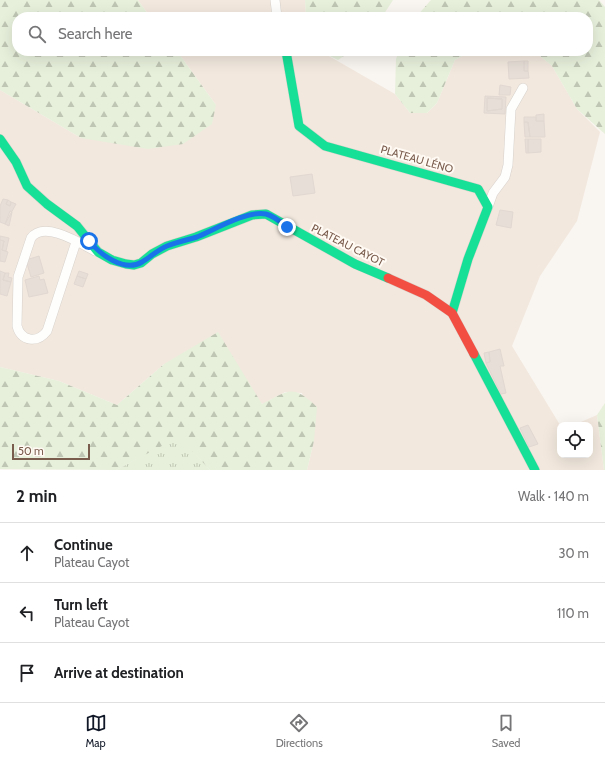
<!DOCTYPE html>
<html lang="en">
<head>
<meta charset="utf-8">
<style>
  :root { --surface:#fff; --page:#f6f6f6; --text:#202124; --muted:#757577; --line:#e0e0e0; --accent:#111827 }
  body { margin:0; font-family:Cabin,sans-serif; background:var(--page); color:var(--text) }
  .controls { position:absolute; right:12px; bottom:12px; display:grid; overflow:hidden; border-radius:8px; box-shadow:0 4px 16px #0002 }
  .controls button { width:36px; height:36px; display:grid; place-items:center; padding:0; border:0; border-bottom:1px solid var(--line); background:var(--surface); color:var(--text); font:20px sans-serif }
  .scale { position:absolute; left:12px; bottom:10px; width:78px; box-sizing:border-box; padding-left:4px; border:2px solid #7a5c4d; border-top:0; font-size:11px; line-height:14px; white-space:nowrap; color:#7a5c4d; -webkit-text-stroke:3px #fffaf3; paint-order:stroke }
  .stop { position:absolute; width:12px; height:12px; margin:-9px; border:3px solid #1a73e8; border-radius:50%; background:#fff }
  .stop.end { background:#1a73e8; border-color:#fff; box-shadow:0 1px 4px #0008 }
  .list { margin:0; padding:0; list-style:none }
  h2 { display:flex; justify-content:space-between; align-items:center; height:52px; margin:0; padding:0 16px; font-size:17px }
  h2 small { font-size:13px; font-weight:400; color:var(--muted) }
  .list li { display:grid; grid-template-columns:26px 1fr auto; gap:12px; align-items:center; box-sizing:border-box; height:60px; padding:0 16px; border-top:1px solid var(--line) }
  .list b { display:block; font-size:15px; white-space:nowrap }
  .list p { margin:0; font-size:13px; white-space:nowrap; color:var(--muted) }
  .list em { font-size:13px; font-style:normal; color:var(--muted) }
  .icon { flex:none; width:22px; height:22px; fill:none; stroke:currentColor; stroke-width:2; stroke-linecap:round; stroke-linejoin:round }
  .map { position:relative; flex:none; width:605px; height:470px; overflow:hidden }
  .search { position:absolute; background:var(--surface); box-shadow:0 4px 16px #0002; left:12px; right:12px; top:12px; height:44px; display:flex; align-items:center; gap:10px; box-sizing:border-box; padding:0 14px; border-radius:16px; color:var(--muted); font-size:15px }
  .sheet { height:232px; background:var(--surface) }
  nav { display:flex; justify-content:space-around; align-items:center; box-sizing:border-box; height:56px; border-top:1px solid var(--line); background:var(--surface); font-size:11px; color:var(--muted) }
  nav a { display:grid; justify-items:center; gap:2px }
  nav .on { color:var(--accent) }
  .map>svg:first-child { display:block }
</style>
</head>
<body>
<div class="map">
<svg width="605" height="470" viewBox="0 0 605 470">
  <defs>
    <pattern id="grass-tufts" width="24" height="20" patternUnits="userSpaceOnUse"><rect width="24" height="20" fill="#e7f0db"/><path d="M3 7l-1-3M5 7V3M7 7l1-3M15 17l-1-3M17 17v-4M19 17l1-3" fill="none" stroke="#c0c6b4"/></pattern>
    <pattern id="forest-firs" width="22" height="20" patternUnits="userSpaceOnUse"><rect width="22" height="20" fill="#e7f0db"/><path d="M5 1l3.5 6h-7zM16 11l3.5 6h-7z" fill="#c0c6b4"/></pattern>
  </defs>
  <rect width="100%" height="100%" fill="#f9f5f0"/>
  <path fill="#f2e8de" d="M138,0h167l1,17h-156z
    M177,51h143l75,43 15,19h17l10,-10 18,-43 16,-9h63l18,15 25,43 23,23 -23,89 -37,55 -28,70 48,79v30h30v-30h-16l23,-10 7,55h-297l7,-29 -12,-48 -17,-1 -22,12 -99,-40 -47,41 -58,-24 -59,-14v-277l81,48 135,-33z"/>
  <path fill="url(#grass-tufts)" d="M179,436l31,34h-94z"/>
  <path fill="url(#forest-firs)" d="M0,0h138l12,17h-133v34h160l39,54 -4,19 -29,20 -35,5 -67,-11 -81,-48z
    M305,0h88l-11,17h-76z
    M431,0h168l6,7v127l-28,-25 -25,-43 -18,-15h54v-34h-172z
    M320,51h31l-13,9z
    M399,51h72l-16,9 -18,43 -10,10h-17l-15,-19 1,-35z
    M218,332l44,72c28,-14 30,-20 55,3l-3,34 -7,29h-97l-31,-33 -63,33 -116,-1v-102l59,14 58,24 47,-41z
    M605,403v67h-1l-7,-55z"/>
  <path fill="#e6ded7" stroke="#e2d8d2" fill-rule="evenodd" d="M524,61h4v10h-4z
    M524,61v10h4l1,7 -20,1 -1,-17z
    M500,85l11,2 -1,8h-11z
    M485,96l21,1 -1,17 -21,-1zM487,98l15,1v10l-15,2z
    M487,98l15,1v10l-15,2z
    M544,114v7h-8v-6z
    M524,117h12v4h8l1,16h-15l-2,-15h-4z
    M524,122h4l2,15h-5z
    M525,139h3v14h-2z
    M528,139h13v13l-13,1z
    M312,174l3,19 -22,3 -3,-19z
    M3,199l5,1 -2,4 4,2 1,-4 5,2 -11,20 -5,-2v-16z
    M8,200l3,2 -1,4 -4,-2z
    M500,210l13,2 -2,16 -15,-3z
    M10,211l2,1 -3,14 -4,-2z
    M0,236l9,2 -3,13 -4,-1 2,-9 -4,-1z
    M0,240l4,1 -2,9 6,2 -3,10 -5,-1z
    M39,256l5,17 -13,4 -5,-17z
    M0,271l5,2 -2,7 8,2 -4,14 -7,-2z
    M79,271l9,3 -2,5 -9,-3z
    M5,273h4l-1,4 4,1 -1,4 -8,-2z
    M39,276l1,4 4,-1 4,14 -19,4 -4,-17z
    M77,276l9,3 -3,8 -9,-3z
    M500,349l4,17h-4l6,27 -5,1 -15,-31 4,-1 -1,-10z
    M489,352l1,10 -4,1 -2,-10z
    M528,425l10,19 -9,3 -9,-19z"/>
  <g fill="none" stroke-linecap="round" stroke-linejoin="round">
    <defs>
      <path id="street" d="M275,0l2,17
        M488,207l5,-14 12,-16 3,-12 3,-56 12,-21
        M76,242l-29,89c-10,13 -26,10 -30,-5l1,-49 13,-39c13,-18 49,5 64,13"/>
      <path id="fast" d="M286,51l13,75 26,20 153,43 10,18 -20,52 -16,54
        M0,139l16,23 11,24 20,18 30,22 21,26 14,8 14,4 8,1 7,-2 11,-9 15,-8 29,-9 56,-22 14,-1 89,50 33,14
        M474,354l61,116"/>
      <path id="jam" d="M388,278l38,17 26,18 22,41"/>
    </defs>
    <use href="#street" stroke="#d7d1cb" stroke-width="10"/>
    <use href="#fast" stroke="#d9d2cb" stroke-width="10"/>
    <use href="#jam" stroke="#d9d2cb" stroke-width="10"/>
    <use href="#street" stroke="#fefefd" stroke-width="9"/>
    <use href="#fast" stroke="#16e098" stroke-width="9"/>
    <use href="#jam" stroke="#f24e42" stroke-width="9"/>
  </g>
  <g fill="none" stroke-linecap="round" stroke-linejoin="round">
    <path stroke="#1a73e8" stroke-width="5" d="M89,241c11,13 35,32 53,21 9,-5 15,-12 25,-16 10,-4 20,-6 30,-9 17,-7 50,-27 69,-23 8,2 15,8 21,13"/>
  </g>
  <g text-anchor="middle" stroke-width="4" stroke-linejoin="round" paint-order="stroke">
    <g font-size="11" fill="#7a5c4d" stroke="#fffaf3">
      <text transform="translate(417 159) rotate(16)" y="4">PLATEAU LÉNO</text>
      <text transform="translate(348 245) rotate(27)" y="4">PLATEAU CAYOT</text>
    </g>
  </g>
</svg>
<div class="controls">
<button><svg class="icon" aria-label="locate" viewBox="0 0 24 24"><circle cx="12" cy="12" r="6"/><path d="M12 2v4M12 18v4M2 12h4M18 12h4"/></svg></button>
</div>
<div class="scale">50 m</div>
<div class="stop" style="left:89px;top:241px"></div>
<div class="stop end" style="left:287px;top:227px"></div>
<div class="search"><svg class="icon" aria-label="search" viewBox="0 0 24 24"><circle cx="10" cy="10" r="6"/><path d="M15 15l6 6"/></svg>Search here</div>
</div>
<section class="sheet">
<h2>2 min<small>Walk · 140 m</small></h2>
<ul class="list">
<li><svg class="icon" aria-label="ahead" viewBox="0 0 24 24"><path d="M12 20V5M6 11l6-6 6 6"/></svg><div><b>Continue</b><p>Plateau Cayot</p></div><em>30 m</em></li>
<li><svg class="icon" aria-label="left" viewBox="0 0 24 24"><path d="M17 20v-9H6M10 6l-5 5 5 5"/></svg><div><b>Turn left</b><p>Plateau Cayot</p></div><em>110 m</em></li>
<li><svg class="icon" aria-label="arrive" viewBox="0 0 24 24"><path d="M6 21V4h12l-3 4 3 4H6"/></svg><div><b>Arrive at destination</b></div></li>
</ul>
</section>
<nav>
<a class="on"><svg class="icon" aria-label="map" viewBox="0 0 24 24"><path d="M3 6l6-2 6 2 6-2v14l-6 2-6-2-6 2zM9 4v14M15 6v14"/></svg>Map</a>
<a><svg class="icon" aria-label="directions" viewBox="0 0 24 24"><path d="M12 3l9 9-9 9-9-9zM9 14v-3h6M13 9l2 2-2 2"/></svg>Directions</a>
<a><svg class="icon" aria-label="saved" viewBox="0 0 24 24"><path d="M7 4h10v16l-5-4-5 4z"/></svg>Saved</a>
</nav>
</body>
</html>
